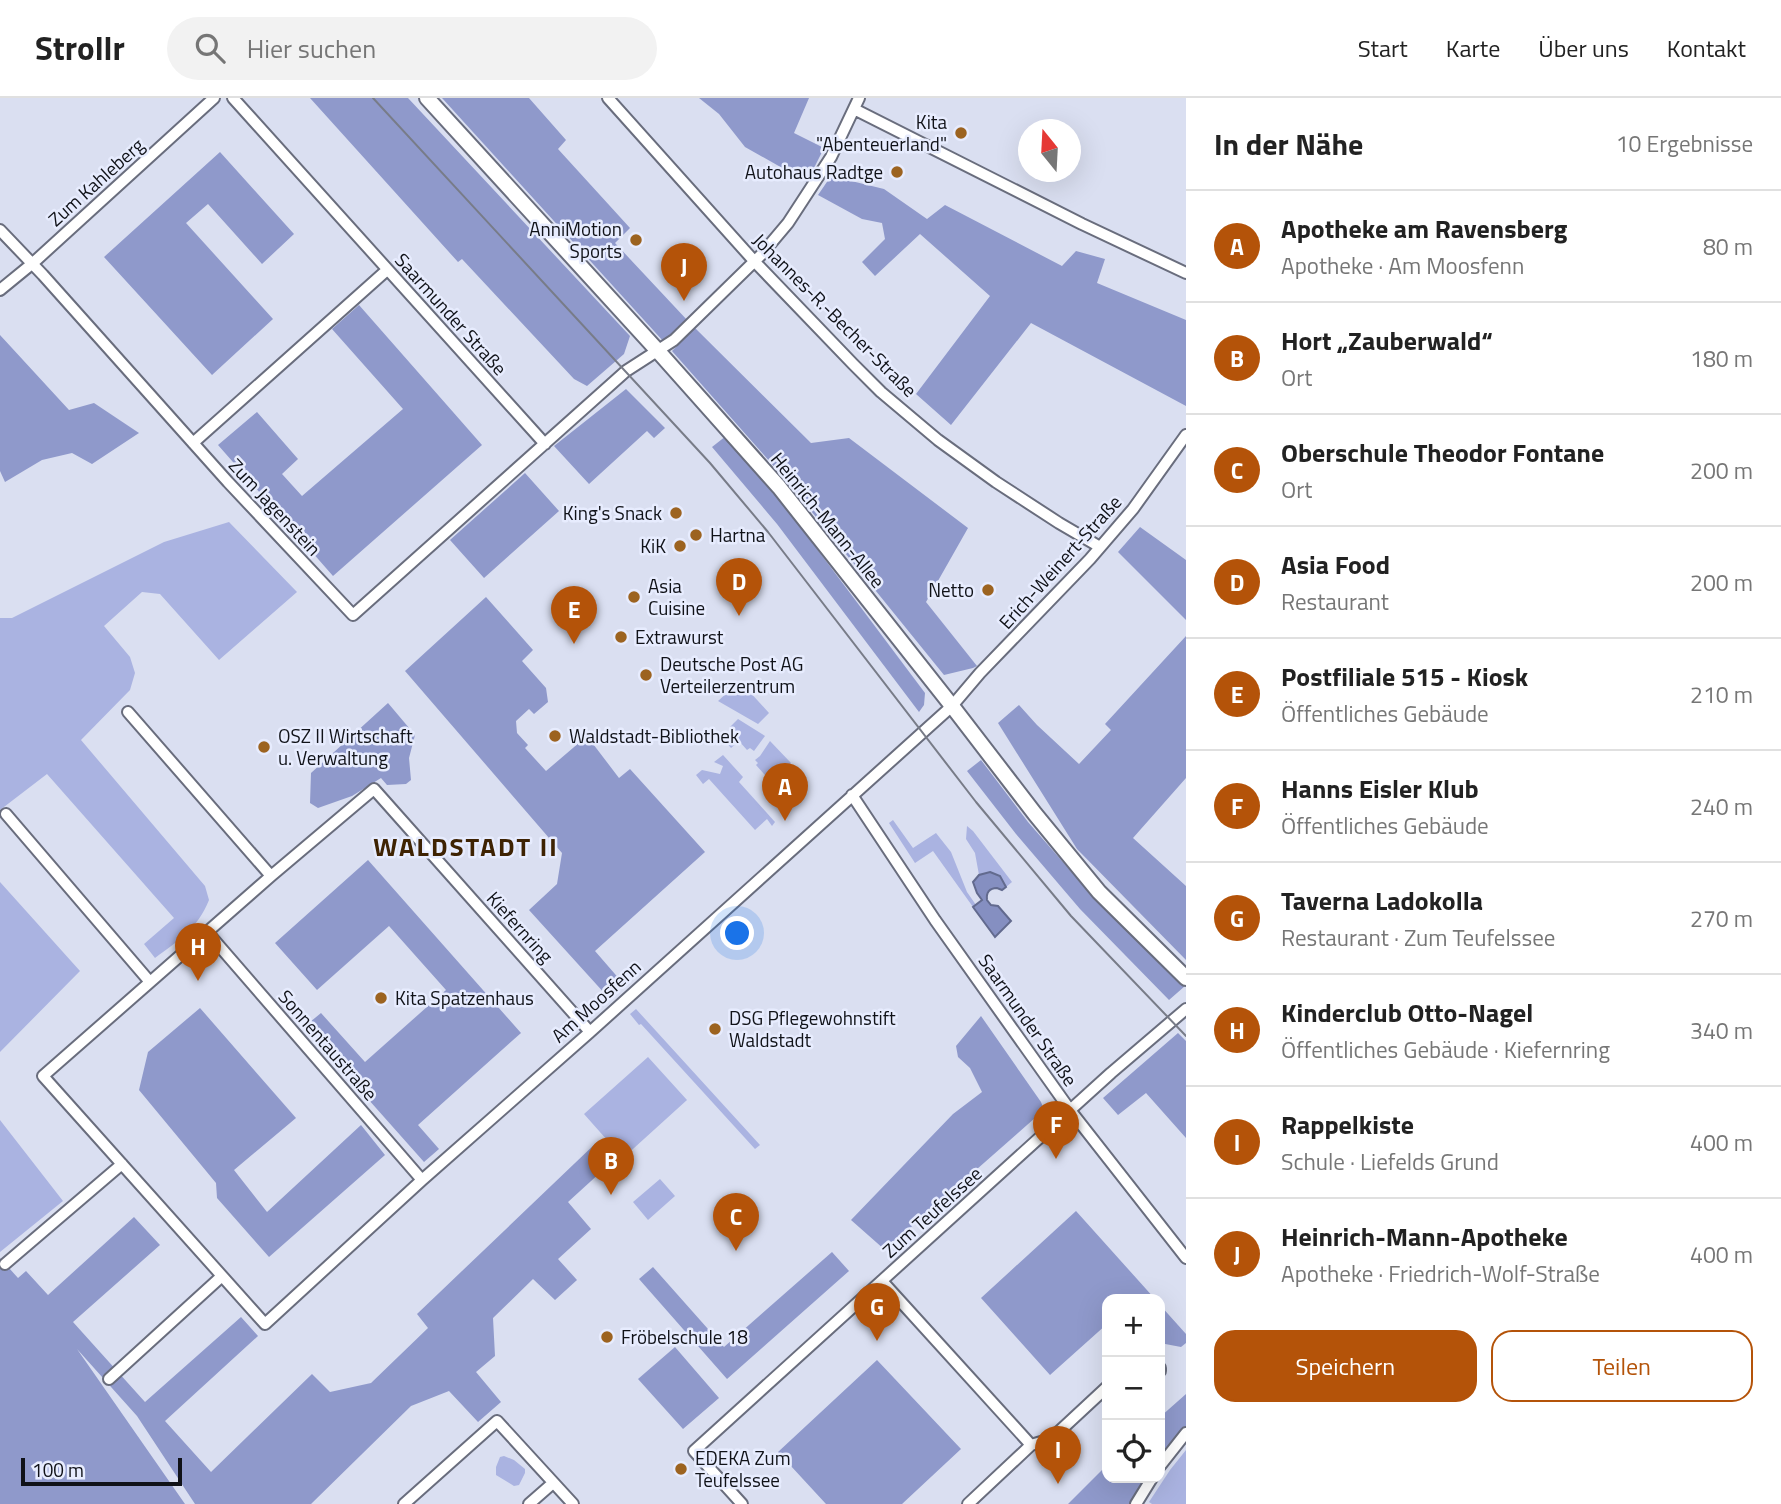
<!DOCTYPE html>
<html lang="de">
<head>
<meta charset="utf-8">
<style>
  :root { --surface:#fff; --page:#f2f2f2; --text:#222; --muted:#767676; --line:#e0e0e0; --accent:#b45309 }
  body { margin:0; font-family:"Titillium Web",sans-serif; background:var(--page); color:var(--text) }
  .controls { position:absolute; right:21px; bottom:21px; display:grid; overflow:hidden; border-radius:14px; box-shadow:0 7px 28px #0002 }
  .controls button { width:63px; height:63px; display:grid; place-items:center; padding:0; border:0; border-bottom:2px solid var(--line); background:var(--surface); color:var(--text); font:35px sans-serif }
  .compass { position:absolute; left:1018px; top:21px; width:63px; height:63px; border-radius:50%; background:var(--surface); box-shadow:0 7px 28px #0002; rotate:342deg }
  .scale { position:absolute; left:21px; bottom:18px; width:161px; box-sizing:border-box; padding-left:7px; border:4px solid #101218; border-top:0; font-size:19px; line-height:24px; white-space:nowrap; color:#101218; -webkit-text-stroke:5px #e7ecfe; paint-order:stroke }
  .you { position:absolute; left:738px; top:836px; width:24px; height:24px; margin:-18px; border:5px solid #fff; border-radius:50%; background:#1a73e8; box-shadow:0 0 0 10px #1a73e833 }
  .badge { display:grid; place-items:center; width:46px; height:46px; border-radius:50%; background:var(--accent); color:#fff; font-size:23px; font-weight:700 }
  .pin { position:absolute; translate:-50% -58px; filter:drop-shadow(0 2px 4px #0008) }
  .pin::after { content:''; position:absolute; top:37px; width:24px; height:21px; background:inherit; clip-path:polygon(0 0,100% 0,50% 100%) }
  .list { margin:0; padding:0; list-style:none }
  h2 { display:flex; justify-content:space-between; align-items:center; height:91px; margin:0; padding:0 28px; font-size:30px }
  h2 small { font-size:23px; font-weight:400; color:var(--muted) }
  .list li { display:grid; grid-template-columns:46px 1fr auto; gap:21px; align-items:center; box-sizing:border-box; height:112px; padding:0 28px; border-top:2px solid var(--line) }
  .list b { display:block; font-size:26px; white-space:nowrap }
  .list p { margin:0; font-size:23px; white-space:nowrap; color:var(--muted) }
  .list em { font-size:23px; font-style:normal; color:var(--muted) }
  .actions { display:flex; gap:14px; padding:21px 28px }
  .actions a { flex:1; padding:16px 0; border:2px solid var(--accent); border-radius:21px; text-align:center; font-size:24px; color:var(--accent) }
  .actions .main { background:var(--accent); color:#fff }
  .icon { flex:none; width:38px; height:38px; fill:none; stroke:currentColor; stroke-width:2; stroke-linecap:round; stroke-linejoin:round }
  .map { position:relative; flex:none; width:1186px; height:1406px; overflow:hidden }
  header { display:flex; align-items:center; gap:42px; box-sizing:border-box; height:98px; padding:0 35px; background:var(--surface); border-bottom:2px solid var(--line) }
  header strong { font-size:33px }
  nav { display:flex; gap:38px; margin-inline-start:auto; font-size:24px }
  .search { width:490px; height:63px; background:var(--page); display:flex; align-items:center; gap:18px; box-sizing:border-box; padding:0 24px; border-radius:38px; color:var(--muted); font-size:26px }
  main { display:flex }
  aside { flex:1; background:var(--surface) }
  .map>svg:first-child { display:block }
</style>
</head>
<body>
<header>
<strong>Strollr</strong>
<div class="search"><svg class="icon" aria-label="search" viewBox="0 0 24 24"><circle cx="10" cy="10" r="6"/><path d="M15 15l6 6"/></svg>Hier suchen</div>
<nav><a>Start</a><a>Karte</a><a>Über uns</a><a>Kontakt</a></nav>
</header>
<main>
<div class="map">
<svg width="1186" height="1406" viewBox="0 0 1186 1406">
  <rect width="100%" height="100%" fill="#dadff1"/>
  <path fill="#aab3e1" d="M229,424l68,70 -78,68 -59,-66 -18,-2 -38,34 26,31 5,16 -5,17 -49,50 124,146 4,14c-11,28 -31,41 -54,58l-11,-14 30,-26 -127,-144 -47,36v-192h12l152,-76z
    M737,590l10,1 22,24 -11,11 -40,-23 11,-10z
    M738,621l27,17 -11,15 -4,-3 -3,2 -8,-9 -8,7 -5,-6 9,-9 -5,-6z
    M770,643l21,22 -20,19 -15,-17 2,-2 -3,-3 5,-4z
    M723,657l20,22 -4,5 36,40 -3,4 -5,-7 -12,11 -46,-51 -6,5 -7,-9 6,-5 18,4 3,-8 -9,-4z
    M893,722l20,28 23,-15 15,19 16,40 9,13 -3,2 -40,-56 -18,12 -26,-40z
    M967,728l6,5 39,51 -6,5 -6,-11 -10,-4 -11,3 -4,-22 -9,-14z
    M0,784l80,89 -80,81z
    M636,911l124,136 -5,4 -114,-125 -2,1 -9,-11z
    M648,959l39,43 -64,58 -39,-44z
    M0,1022l63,81 -63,51z
    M660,1081l15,17 -27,24 -15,-18z
    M1186,1352v54h-34l-3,-2 21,-32z
    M504,1358l10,4 11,9v4l-6,12 -5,1 -18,-11v-8l4,-10z"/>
  <path fill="#8f99cb" d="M310,0h98l222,238 -6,18 -37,32 -13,-7 -112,-120 -4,3z
    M442,0h87l37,42 -8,9 72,79 -15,15 73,78 -24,21z
    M699,0h110l-15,35 30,15 -17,34 -62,-35 -26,-33z
    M220,54l74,82 -32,30 -54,-60 -22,19 87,96 -61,56 -108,-118z
    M831,78l53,13 43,30 18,-14 117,61 14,-15 29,8 -8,24 89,37v86l-155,-83 -80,102 -35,-31 74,-98 -70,-62 -45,42 -13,-14 23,-23 -3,-16 -20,-4 -44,-24z
    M359,207l123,140 -149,131 -115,-131 39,-33 41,47 -16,15 20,22 101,-87 -71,-80z
    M695,230l116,115 38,-5 119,90 -42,74 51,64 -4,2 -29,7 -158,-195 -114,-129z
    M0,237l69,75 25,-7 45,30 -47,31 -20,-11 -30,7 -37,22 -5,-11z
    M626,291l39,39 -11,10 -7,-7 -58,53 -35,-38z
    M726,338l64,77 135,180 -1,12 -5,7 -142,-188 -65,-77z
    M525,375l34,38 -75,67 -34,-38z
    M1140,429l46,33v60l-68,-68z
    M486,499l47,53 -11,11 24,27 2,14 -14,12 -5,-5 -13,12 1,12 11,12 -3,3 21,23 41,-35 32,42 11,-9 75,83 -110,99 26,30 -15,14 -77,-85 28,-26 5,-31 -157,-182z
    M1186,538v142l-53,60 53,48v74l-109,-111 -79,-126 21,-18 18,20 42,39 32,-34 -6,-6z
    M388,605l27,32 -6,23 2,22 -5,4 -19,1 -6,-7 -29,18 -34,12 -8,-5 1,-30z
    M981,662l47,62 61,70 96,94 -16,14 -89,-91 -64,-75 -49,-63z
    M368,762l153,173 -103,92 21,24 -15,13 -120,-135 17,-14 44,49 81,-72 -57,-64 -72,64 -42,-47z
    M200,910l96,110 -62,52 33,42 94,-87 24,30 -116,102 -52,-59 -1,-15 -77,-93 9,-38z
    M981,918l60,86 3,8 -159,140 -34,-30 102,-106 29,-22 -12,-24 -12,-11 -2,-11z
    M1178,935l8,8v97l-40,-45 -28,22 -15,-17z
    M597,1044l16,19 -45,41 23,27 -33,30 19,21 -22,20 -22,-21 -40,39 2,38 -19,16 25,30 -23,20 -29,-31 -38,15 -100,98h-116l-58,-88 -60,-67 108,155h-185v-246l18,20 8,-7 22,24 86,-78 26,28 -87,77 72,80 96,-85 17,19 -93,85 46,51 101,-98 18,18 41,-9 57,-55 -11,-14z
    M1076,1113l79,88h-48v25l-57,51 -69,-77z
    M832,1154l17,19 -122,108 -88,-100 14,-12 71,80z
    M1160,1207l26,29v9l-5,4 -21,-4z
    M675,1249l44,51 -36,31 -45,-50z
    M877,1262l84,89 -59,55h-76l-48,-52z
    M1186,1296v33l-26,33v-43z
    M1107,1367v13h41l-6,26h-74z"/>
  <path fill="#858fc1" stroke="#626a8e" stroke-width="2" d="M990,774l10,4 6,11 -4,3 -5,-2c-8,0 -11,5 -10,12l4,5 7,1 13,15 -16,16 -22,-30 9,-7 -5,-7 -4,-11 6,-7z"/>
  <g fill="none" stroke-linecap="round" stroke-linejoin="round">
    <defs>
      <path id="minor" d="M233,0l312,346
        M608,0l147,164 98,102 28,28 57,48 58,42 63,41 41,24
        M854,11l228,115 104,49
        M0,132l43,45 185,207 125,133 273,-244 48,-31 87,-85 27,-32 43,-66 28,-59
        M0,192l33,-27 181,-165
        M193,345l194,-173
        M128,614l143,164
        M852,697l83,125 135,190 116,148
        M6,716l144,168
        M208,835l214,247
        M590,934l-216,-243 -103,87 -228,200 222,248 157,-144 168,-148 362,-326 28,-33 110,-114 43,-50 53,-74
        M5,1166l117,-100
        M882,1183l149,164 -63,59
        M1160,1270v3
        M109,1281l113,-103
        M1031,1347l20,-6 56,-52
        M1160,1368l26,-33
        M404,1406l93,-83 76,83
        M529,1406l24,-21
        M742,1406l-48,-53 417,-378 75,-64
        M1136,1406l16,-26"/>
      <path id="major" d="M427,0l230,252 122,137 173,219 83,108 64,78 87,86"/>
    </defs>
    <use href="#minor" stroke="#696d7d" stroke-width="14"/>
    <use href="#major" stroke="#696d7d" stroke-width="18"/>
    <use href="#minor" stroke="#fff" stroke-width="10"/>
    <use href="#major" stroke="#fff" stroke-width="14"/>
    <path stroke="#787c88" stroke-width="2" d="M373,0l337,365 58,69 208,270 95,114 115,120"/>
  </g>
  <g fill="#9c6320" stroke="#e7ecfe" stroke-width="2.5">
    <circle cx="961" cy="35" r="7"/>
    <circle cx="897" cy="74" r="7"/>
    <circle cx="636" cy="142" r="7"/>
    <circle cx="676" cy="415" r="7"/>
    <circle cx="696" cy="437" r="7"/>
    <circle cx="680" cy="448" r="7"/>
    <circle cx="988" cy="492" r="7"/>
    <circle cx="634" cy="499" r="7"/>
    <circle cx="621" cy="539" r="7"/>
    <circle cx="646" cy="577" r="7"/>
    <circle cx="555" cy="638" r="7"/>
    <circle cx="264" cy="649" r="7"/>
    <circle cx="381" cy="900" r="7"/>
    <circle cx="715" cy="931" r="7"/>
    <circle cx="607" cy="1239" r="7"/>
    <circle cx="681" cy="1371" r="7"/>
  </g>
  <g text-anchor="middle" stroke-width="5" stroke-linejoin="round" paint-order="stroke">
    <g font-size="19" fill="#101218" stroke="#e7ecfe" text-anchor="start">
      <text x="947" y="31" text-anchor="end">Kita<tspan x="947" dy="22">"Abenteuerland"</tspan></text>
      <text x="883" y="81" text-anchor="end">Autohaus Radtge</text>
      <text x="622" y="138" text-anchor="end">AnniMotion<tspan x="622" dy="22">Sports</tspan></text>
      <text x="662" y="422" text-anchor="end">King's Snack</text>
      <text x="710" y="444">Hartna</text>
      <text x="666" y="455" text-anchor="end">KiK</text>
      <text x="648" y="495">Asia<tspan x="648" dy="22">Cuisine</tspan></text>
      <text x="974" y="499" text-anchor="end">Netto</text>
      <text x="635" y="546">Extrawurst</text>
      <text x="660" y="573">Deutsche Post AG<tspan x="660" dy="22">Verteilerzentrum</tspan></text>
      <text x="278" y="645">OSZ II Wirtschaft<tspan x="278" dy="22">u. Verwaltung</tspan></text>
      <text x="569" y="645">Waldstadt-Bibliothek</text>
      <text x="395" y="907">Kita Spatzenhaus</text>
      <text x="729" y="927">DSG Pflegewohnstift<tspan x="729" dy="22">Waldstadt</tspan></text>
      <text x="621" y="1246">Fröbelschule 18</text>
      <text x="695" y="1367">EDEKA Zum<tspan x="695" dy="22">Teufelssee</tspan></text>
    </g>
    <g font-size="19" fill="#101218" stroke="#e7ecfe">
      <text transform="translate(96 84) rotate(-42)" y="7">Zum Kahleberg</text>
      <text transform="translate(451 216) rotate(48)" y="7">Saarmunder Straße</text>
      <text transform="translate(835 217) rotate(45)" y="7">Johannes-R.-Becher-Straße</text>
      <text transform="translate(275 409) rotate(47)" y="7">Zum Jagenstein</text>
      <text transform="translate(828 422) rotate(51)" y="7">Heinrich-Mann-Allee</text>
      <text transform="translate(1060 464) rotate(-48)" y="7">Erich-Weinert-Straße</text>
      <text transform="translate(520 829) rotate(48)" y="7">Kiefernring</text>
      <text transform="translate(596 903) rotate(-42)" y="7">Am Moosfenn</text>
      <text transform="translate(1028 922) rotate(55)" y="7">Saarmunder Straße</text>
      <text transform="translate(328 947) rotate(49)" y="7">Sonnentaustraße</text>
      <text transform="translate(932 1114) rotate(-42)" y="7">Zum Teufelssee</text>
    </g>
    <g font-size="26" font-weight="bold" letter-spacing="2" fill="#3e2303" stroke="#e7ecfe">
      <text x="466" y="758">WALDSTADT II</text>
    </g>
  </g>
</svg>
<div class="controls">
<button>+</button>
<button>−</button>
<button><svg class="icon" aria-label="locate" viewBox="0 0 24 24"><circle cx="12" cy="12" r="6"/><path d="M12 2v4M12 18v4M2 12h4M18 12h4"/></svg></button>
</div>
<svg class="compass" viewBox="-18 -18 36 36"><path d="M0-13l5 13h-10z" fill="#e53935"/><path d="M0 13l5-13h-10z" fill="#767676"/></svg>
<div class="scale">100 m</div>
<div class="you"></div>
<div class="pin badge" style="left:785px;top:723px">A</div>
<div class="pin badge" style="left:611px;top:1097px">B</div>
<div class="pin badge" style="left:736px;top:1153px">C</div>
<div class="pin badge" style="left:739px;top:518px">D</div>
<div class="pin badge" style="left:574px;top:546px">E</div>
<div class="pin badge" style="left:1056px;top:1061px">F</div>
<div class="pin badge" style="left:877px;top:1243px">G</div>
<div class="pin badge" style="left:198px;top:883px">H</div>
<div class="pin badge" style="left:1058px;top:1386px">I</div>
<div class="pin badge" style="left:684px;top:203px">J</div>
</div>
<aside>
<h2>In der Nähe<small>10 Ergebnisse</small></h2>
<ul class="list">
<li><span class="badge">A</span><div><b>Apotheke am Ravensberg</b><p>Apotheke · Am Moosfenn</p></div><em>80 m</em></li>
<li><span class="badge">B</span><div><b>Hort „Zauberwald“</b><p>Ort</p></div><em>180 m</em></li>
<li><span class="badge">C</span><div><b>Oberschule Theodor Fontane</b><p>Ort</p></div><em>200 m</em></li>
<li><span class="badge">D</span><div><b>Asia Food</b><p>Restaurant</p></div><em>200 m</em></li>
<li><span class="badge">E</span><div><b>Postfiliale 515 - Kiosk</b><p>Öffentliches Gebäude</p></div><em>210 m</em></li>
<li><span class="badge">F</span><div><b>Hanns Eisler Klub</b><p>Öffentliches Gebäude</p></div><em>240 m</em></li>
<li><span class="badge">G</span><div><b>Taverna Ladokolla</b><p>Restaurant · Zum Teufelssee</p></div><em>270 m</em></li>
<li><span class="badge">H</span><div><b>Kinderclub Otto-Nagel</b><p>Öffentliches Gebäude · Kiefernring</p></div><em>340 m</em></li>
<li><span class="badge">I</span><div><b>Rappelkiste</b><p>Schule · Liefelds Grund</p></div><em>400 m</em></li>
<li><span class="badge">J</span><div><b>Heinrich-Mann-Apotheke</b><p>Apotheke · Friedrich-Wolf-Straße</p></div><em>400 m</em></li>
</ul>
<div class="actions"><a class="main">Speichern</a><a>Teilen</a></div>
</aside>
</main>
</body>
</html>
